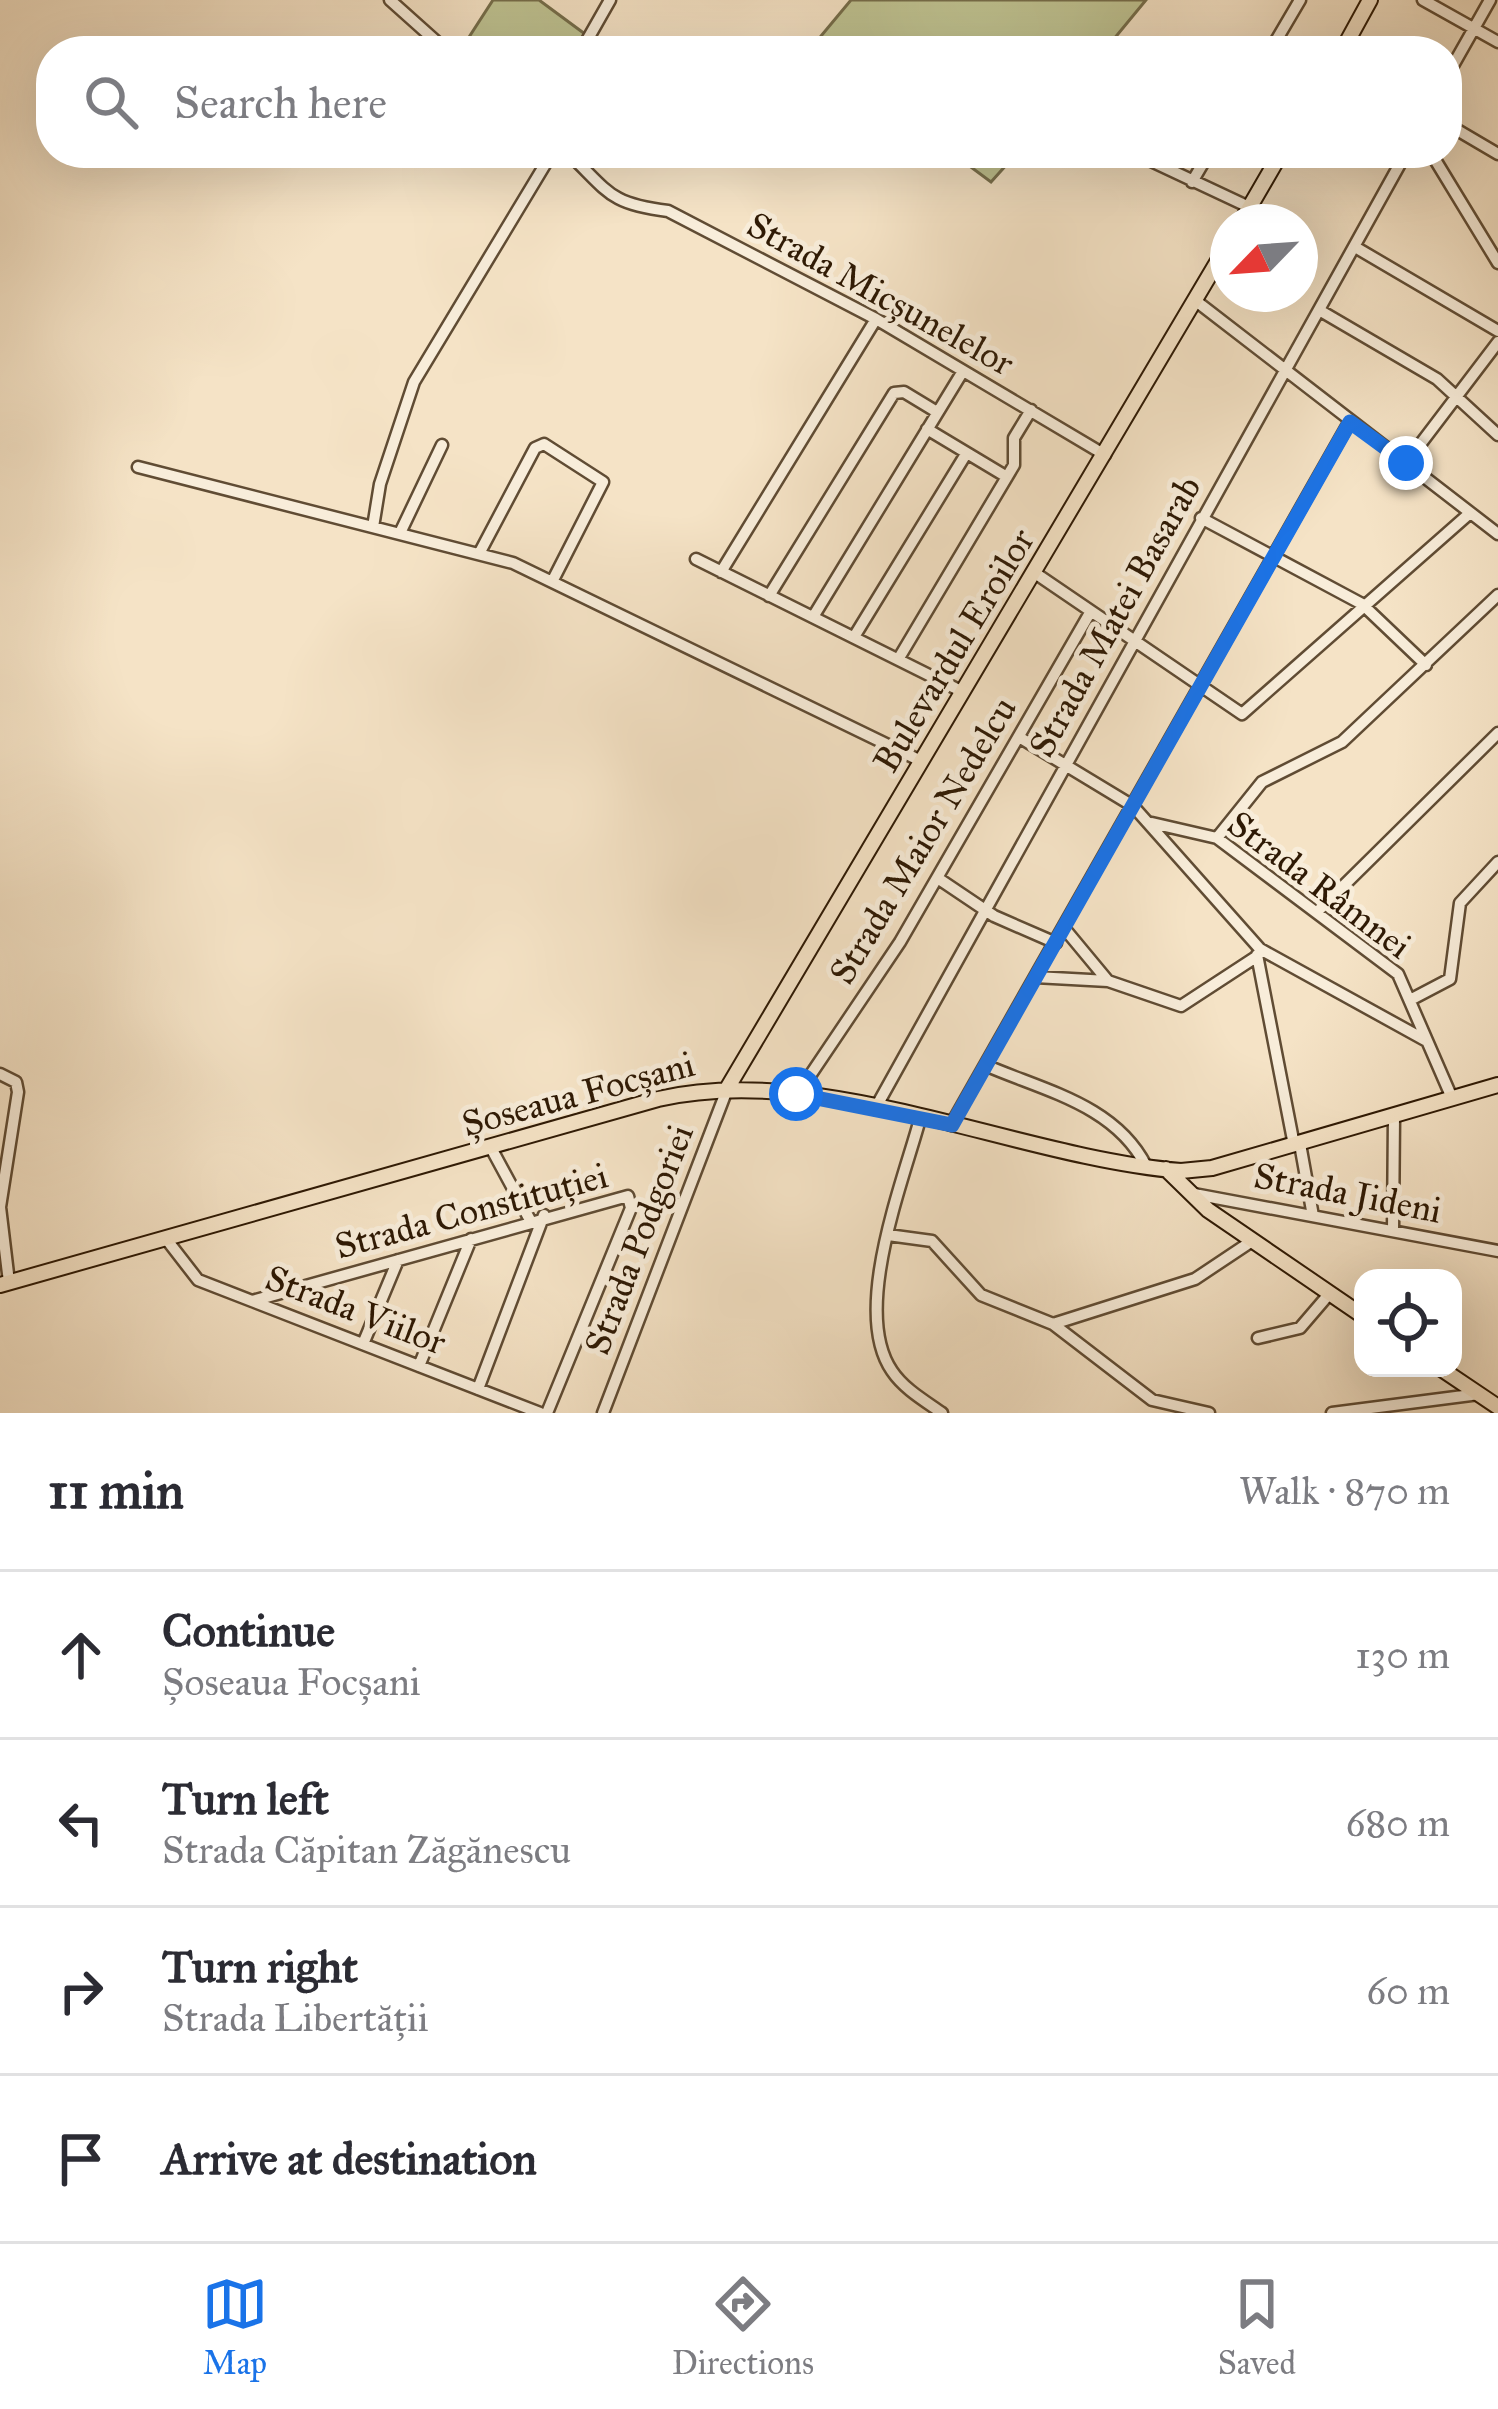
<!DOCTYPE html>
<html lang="en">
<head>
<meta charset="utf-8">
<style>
  :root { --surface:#fff; --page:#f7f7f7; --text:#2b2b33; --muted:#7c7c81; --line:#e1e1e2; --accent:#1a73e8 }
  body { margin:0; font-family:"IM FELL Great Primer",serif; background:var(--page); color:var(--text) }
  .controls { position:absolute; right:36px; bottom:36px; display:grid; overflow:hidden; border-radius:24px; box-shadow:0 12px 48px #0002 }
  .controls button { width:108px; height:108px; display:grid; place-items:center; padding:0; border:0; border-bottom:3px solid var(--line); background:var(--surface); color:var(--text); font:60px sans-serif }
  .compass { position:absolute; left:1210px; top:204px; width:108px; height:108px; border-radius:50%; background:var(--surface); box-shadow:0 12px 48px #0002; rotate:245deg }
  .stop { position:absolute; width:36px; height:36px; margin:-27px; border:9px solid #1a73e8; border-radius:50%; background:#fff }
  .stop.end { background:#1a73e8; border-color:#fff; box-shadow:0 3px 12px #0008 }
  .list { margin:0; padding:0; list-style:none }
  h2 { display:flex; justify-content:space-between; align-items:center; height:156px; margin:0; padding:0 48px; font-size:51px }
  h2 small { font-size:39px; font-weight:400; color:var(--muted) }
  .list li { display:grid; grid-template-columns:78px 1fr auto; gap:36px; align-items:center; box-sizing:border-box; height:168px; padding:0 48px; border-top:3px solid var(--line) }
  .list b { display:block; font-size:45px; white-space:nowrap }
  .list p { margin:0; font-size:39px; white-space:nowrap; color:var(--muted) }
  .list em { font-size:39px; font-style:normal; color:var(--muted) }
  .icon { flex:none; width:66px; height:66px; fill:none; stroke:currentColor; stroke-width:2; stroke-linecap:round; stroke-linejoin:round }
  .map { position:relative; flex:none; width:1498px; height:1413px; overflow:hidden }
  .search { position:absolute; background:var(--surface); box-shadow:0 12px 48px #0002; left:36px; right:36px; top:36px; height:132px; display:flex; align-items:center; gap:30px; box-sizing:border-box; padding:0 42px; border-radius:48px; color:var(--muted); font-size:45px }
  .sheet { height:828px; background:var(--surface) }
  nav { display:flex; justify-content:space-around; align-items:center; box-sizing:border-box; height:168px; border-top:3px solid var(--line); background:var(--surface); font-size:33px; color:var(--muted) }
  nav a { display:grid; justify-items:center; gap:6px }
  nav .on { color:var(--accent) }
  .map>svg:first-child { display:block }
</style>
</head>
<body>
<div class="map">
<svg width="1498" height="1413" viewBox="0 0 1498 1413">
  <rect width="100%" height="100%" fill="#f5e3c6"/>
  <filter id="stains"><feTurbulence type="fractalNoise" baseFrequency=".00167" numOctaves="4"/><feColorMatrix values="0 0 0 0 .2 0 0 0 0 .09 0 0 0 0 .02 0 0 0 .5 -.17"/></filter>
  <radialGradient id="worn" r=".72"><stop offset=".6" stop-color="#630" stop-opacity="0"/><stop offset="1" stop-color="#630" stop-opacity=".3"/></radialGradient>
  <path fill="#bfc392" stroke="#766e4b" stroke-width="3" d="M493,0h46l50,37 -8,14h-121z
    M851,0h295l-42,51 -293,-3z
    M952,153h65l-26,29z"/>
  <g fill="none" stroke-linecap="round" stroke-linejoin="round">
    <defs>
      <path id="minor" d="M390,0l57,51
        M1423,0l75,42
        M581,51l29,-51
        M1270,51l30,-51
        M1447,76l43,-76
        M1447,124l51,30
        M568,153c41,39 41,51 100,58l208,108 229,136
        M1134,153l115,54
        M1431,153l67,110
        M1192,182l17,-29
        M1355,247l143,84
        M1196,301l302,233
        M1319,310l118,69 61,56
        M927,429l80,48
        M1406,463l92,-121
        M138,467l375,96 408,198
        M1201,518l161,86 64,61
        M373,527l7,-43 34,-102 138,-229
        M400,533l42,-88
        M480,552l55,-104 9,-4 59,38 -50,98
        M696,559l267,133
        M721,572l155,-253
        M1035,573l207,141 228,-201
        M769,596l125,-203 10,-1 33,20
        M813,617l150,-246
        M854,637l112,-183
        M899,658l115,-193v-27l17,-28
        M1019,737l114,69 127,143 165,91
        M1152,823l65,15 181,136 54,124
        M1217,838l45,-56 80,-40 156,-147
        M939,879l55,37 62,27
        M1317,912l181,-179
        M1064,928l44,53
        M1257,955l37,190
        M1035,977l73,4 73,25 75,-49
        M1410,1000l40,-21 10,-76 38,-41
        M985,1065c60,26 130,40 161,101
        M0,1074l16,8 2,10 -18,115 9,75
        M797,1095l103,-153 191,-331
        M875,1109l531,-956
        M920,1119c-17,63 -69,193 -28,252 12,18 33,30 50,42
        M951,1125l399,-704
        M1300,1144l13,72
        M490,1146l40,74
        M1189,1193l309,58
        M1393,1230l1,-114
        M888,1235l44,6 49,54 72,29 99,76 57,13
        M167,1240l31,40 342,133
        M252,1301l376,-105 3,12 -84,205
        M1053,1324l142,-45 57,-38
        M1258,1338l42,-10 30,-35
        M363,1344l35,-84
        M419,1366l52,-127
        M478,1389l66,-174
        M603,1413l125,-326
        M1332,1413l147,-19"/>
      <path id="major" d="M1342,51l28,-51
        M1241,222l40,-69
        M728,1087l500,-843
        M1166,1169l42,41 155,106
        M0,1285l658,-186c166,-38 356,58 523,72l31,-3 286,-83
        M1440,1368l58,39"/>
    </defs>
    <use href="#minor" stroke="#604c34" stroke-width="15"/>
    <use href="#major" stroke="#2e1904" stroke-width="18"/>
    <use href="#minor" stroke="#f8edda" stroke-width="10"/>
    <use href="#major" stroke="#f5e3c6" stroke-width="14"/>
  </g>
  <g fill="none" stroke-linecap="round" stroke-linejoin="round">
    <path stroke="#1a73e8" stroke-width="15" d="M796,1094l156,31 398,-703 56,41"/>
  </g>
  <g text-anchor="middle" stroke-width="10" stroke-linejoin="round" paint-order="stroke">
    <g font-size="36" fill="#2e1904" stroke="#f8edda">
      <text transform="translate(881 293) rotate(29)" y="13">Strada Micșunelelor</text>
      <text transform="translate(1114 616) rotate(-61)" y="13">Strada Matei Basarab</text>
      <text transform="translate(953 650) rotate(-59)" y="13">Bulevardul Eroilor</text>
      <text transform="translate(922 840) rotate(-59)" y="13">Strada Maior Nedelcu</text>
      <text transform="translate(1320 884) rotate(37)" y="13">Strada Râmnei</text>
      <text transform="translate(578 1093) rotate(-15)" y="13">Șoseaua Focșani</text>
      <text transform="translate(1348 1192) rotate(11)" y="13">Strada Jideni</text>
      <text transform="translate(471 1210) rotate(-15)" y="13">Strada Constituției</text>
      <text transform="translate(638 1239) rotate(-69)" y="13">Strada Podgoriei</text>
      <text transform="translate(356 1309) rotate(21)" y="13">Strada Viilor</text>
    </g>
  </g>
  <rect width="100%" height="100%" filter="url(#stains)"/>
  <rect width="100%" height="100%" fill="url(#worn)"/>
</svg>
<div class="controls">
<button><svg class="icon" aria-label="locate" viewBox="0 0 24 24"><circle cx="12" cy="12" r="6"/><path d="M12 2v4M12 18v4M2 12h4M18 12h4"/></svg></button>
</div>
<svg class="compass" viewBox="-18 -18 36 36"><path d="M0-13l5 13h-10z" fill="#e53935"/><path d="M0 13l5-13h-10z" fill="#7c7c81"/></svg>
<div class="stop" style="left:796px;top:1094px"></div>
<div class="stop end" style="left:1406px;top:463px"></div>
<div class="search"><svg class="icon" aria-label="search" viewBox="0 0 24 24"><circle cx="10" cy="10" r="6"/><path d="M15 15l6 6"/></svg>Search here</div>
</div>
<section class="sheet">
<h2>11 min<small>Walk · 870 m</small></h2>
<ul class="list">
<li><svg class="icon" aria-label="ahead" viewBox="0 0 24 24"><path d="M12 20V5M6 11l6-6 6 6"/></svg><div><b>Continue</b><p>Șoseaua Focșani</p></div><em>130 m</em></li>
<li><svg class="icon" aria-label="left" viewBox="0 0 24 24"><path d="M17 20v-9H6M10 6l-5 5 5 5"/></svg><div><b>Turn left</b><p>Strada Căpitan Zăgănescu</p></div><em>680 m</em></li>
<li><svg class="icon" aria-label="right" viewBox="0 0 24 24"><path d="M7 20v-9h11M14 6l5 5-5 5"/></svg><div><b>Turn right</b><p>Strada Libertății</p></div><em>60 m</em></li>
<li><svg class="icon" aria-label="arrive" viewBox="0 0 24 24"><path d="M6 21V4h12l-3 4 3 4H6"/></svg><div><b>Arrive at destination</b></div></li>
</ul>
</section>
<nav>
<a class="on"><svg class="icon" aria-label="map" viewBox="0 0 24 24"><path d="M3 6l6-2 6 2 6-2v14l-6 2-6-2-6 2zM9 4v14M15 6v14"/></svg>Map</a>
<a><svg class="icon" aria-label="directions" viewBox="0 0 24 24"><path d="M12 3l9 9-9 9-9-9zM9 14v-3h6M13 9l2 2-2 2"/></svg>Directions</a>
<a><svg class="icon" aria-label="saved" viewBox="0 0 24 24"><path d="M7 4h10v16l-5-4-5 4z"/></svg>Saved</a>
</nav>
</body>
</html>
